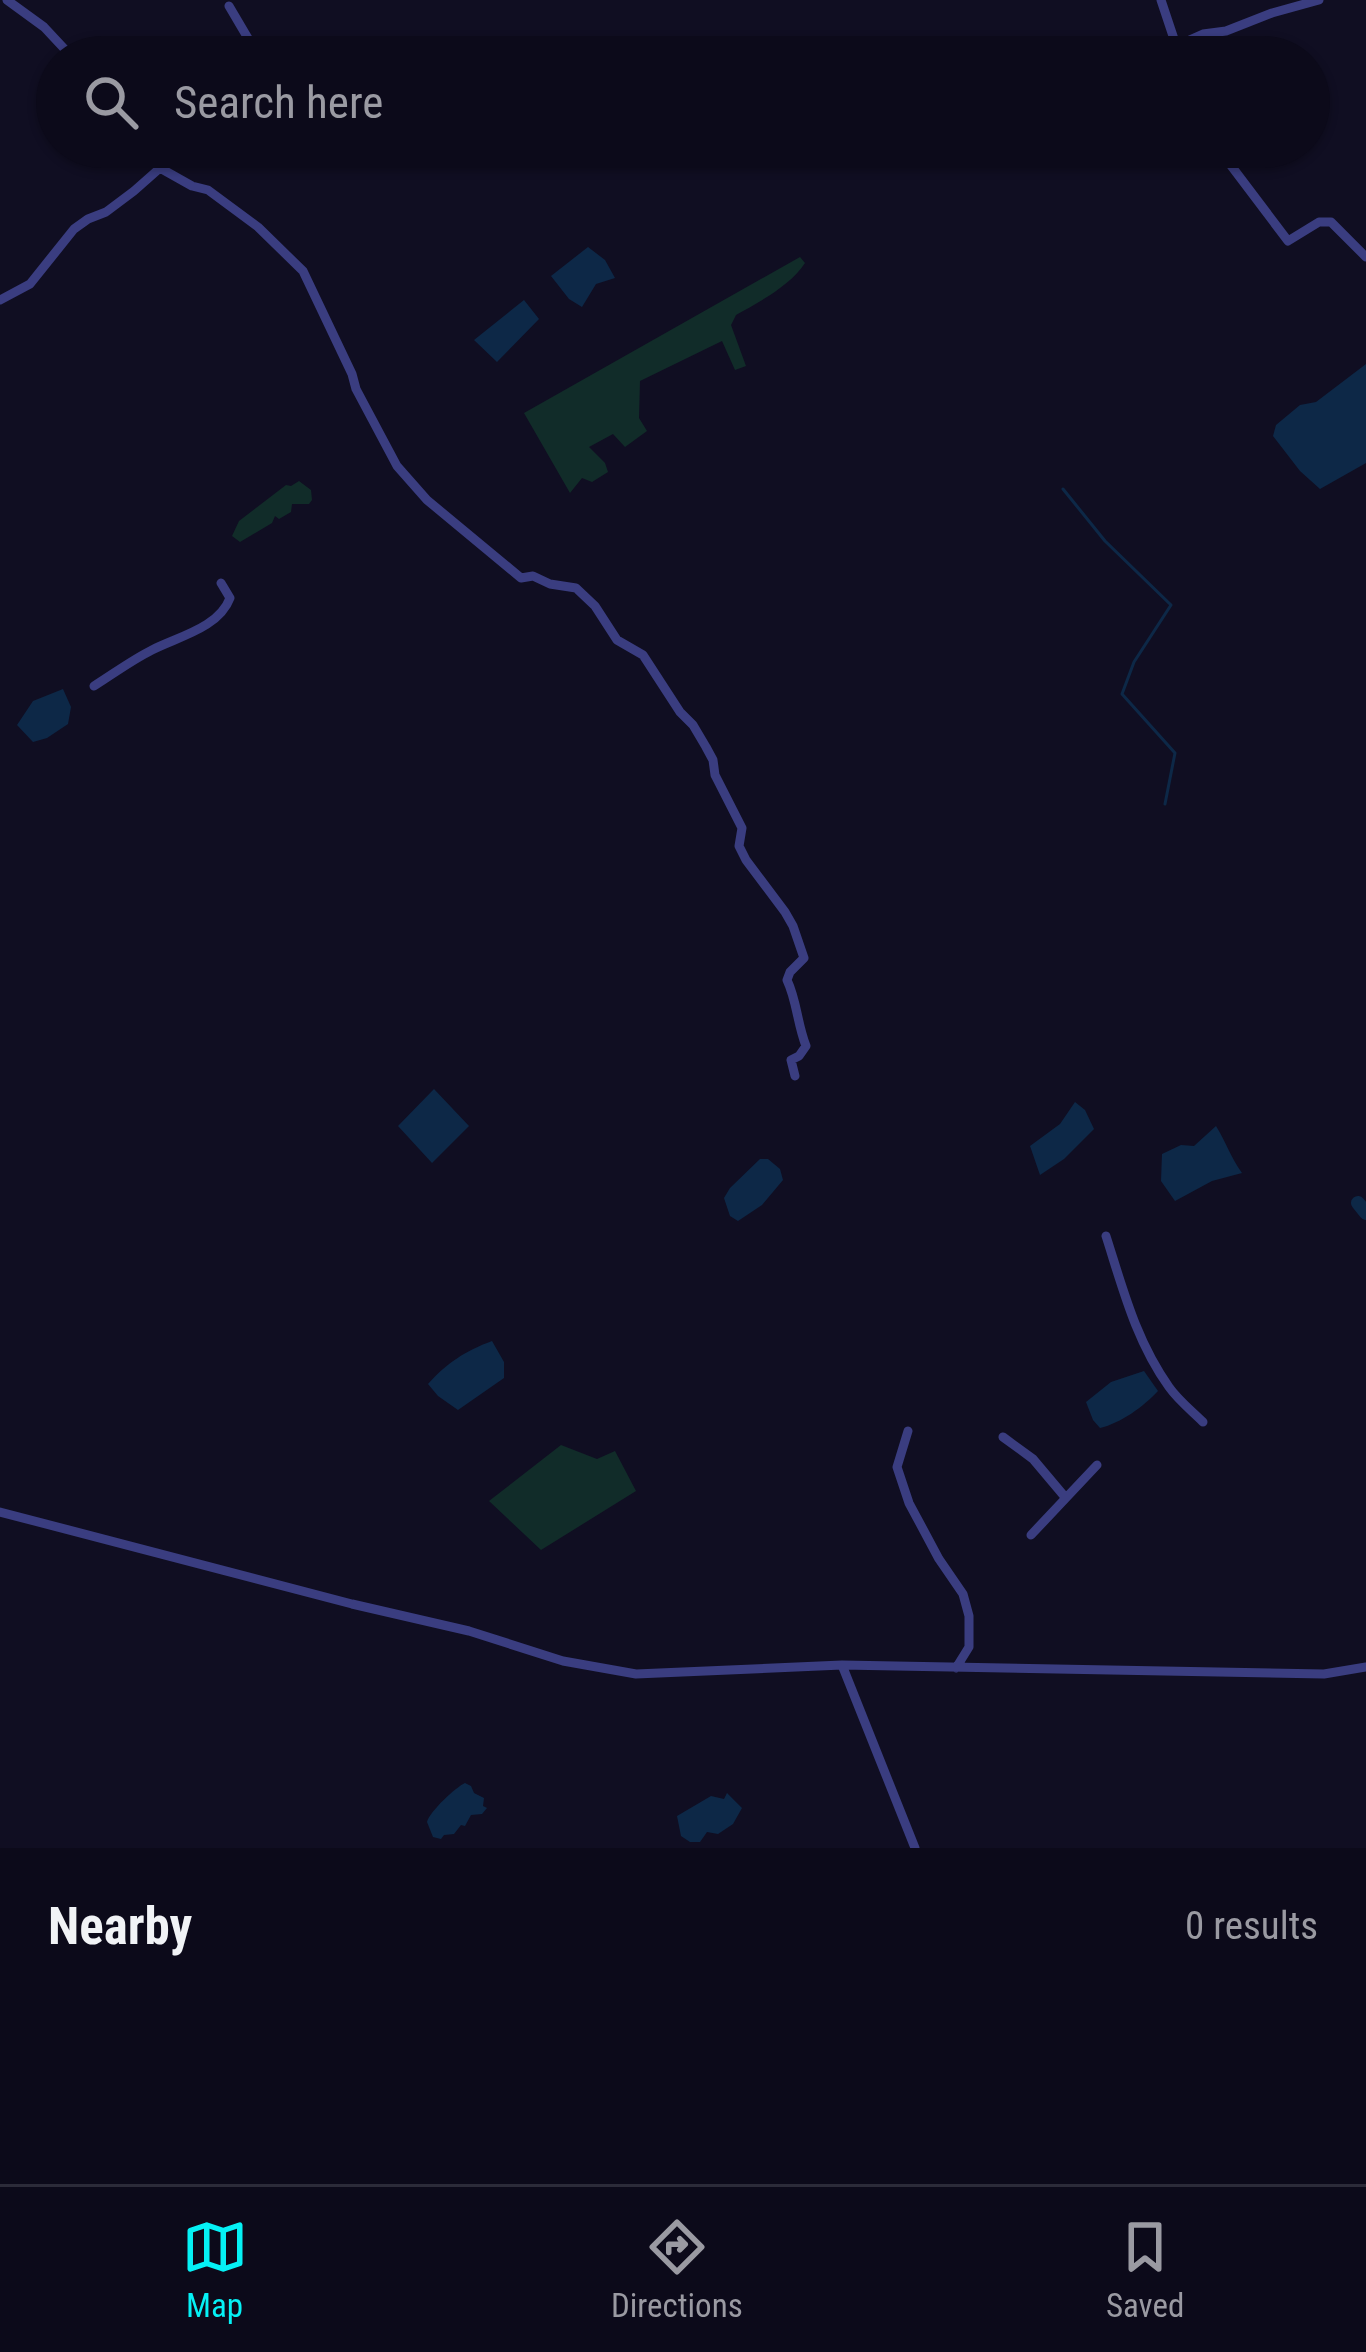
<!DOCTYPE html>
<html lang="en">
<head>
<meta charset="utf-8">
<style>
  :root { --surface:#0c0a1a; --page:#151323; --text:#f1f3f6; --muted:#9a9aa2; --line:#2c2b39; --accent:#05f1f5 }
  body { margin:0; font-family:"Roboto Condensed",sans-serif; background:var(--page); color:var(--text) }
  .list { margin:0; padding:0; list-style:none }
  h2 { display:flex; justify-content:space-between; align-items:center; height:156px; margin:0; padding:0 48px; font-size:51px }
  h2 small { font-size:39px; font-weight:400; color:var(--muted) }
  .icon { flex:none; width:66px; height:66px; fill:none; stroke:currentColor; stroke-width:2; stroke-linecap:round; stroke-linejoin:round }
  .map { position:relative; flex:none; width:1366px; height:1848px; overflow:hidden }
  .search { position:absolute; background:var(--surface); box-shadow:0 3px 9px #0004; left:36px; right:36px; top:36px; height:132px; display:flex; align-items:center; gap:30px; box-sizing:border-box; padding:0 42px; border-radius:66px; color:var(--muted); font-size:45px }
  .sheet { height:336px; background:var(--surface) }
  nav { display:flex; justify-content:space-around; align-items:center; box-sizing:border-box; height:168px; border-top:3px solid var(--line); background:var(--surface); font-size:33px; color:var(--muted) }
  nav a { display:grid; justify-items:center; gap:6px }
  nav .on { color:var(--accent) }
  .map>svg:first-child { display:block }
</style>
</head>
<body>
<div class="map">
<svg width="1366" height="1848" viewBox="0 0 1366 1848">
  <rect width="100%" height="100%" fill="#100e22"/>
  <path fill="#112c29" d="M800,257l5,6c-15,23 -46,39 -69,52l-5,10 15,41 -11,4 -13,-29 -82,40 -1,37 8,13 -22,16 -12,-13 -24,13 16,16 3,9 -16,10 -10,-4 -12,15 -46,-80z
    M299,481l12,9 1,10 -3,4h-17l-1,8 -12,7 -4,-3 -3,7 -32,19 -8,-6 7,-15 47,-36 5,1z
    M561,1445l36,14 18,-8 21,40 -95,59 -52,-49z"/>
  <path fill="#0d2847" d="M588,247l17,13 10,18 -19,6 -14,23 -13,-8 -18,-23z
    M524,300l15,19 -42,43 -23,-22z
    M1366,364v99l-46,26 -20,-18 -27,-35 3,-11 24,-20 16,-3z
    M63,689l8,18 -3,17 -21,14 -14,4 -16,-17 16,-24z
    M434,1089l35,37 -37,37 -34,-37z
    M1075,1102l10,8 9,19 -30,30 -24,16 -10,-29 30,-22z
    M1216,1126c10,16 15,32 26,47l-30,8 -37,20 -14,-20 1,-27 19,-9 13,1z
    M760,1159h8l12,10 3,11 -21,25 -24,16 -8,-5 -6,-18 6,-10z
    M492,1341l12,21v16l-46,32 -20,-14 -10,-12c19,-21 37,-33 64,-43z
    M1144,1371l14,20c-15,16 -37,32 -58,37l-7,-8 -7,-18 25,-20z
    M465,1783l6,3 3,7 10,5 -1,8 4,2 -5,6 -11,1 -6,11 -4,-1 -7,9 -10,1 -3,4 -8,-2 -6,-15c3,-11 29,-35 38,-39z
    M727,1793l15,15 -9,16 -15,10 -11,-2 -7,10h-10l-9,-6 -4,-20 34,-20 13,3z"/>
  <g fill="none" stroke-linecap="round" stroke-linejoin="round">
    <path stroke="#0d2847" stroke-width="3" d="M1063,489l42,52 66,64 -37,57 -12,32 53,59 -10,51"/>
    <path stroke="#0d2847" stroke-width="14" d="M1358,1203l8,10"/>
    <path stroke="#3a3d80" stroke-width="9" d="M7,0l37,27 28,30
      M1161,0l19,57
      M229,6l30,51
      M1176,46l27,-12 23,-3 46,-18 47,-13
      M1217,147l71,94 31,-19h12l35,35
      M160,168l32,18 16,4 50,37 45,44 49,103 4,15 41,77 30,34 94,78 12,-2 17,8 26,4 19,18 22,34 26,15 37,57 13,13 13,22 7,13 2,15 27,53 -3,18 7,14 39,52 8,14 11,32 -14,14 -3,8c10,21 10,43 19,66l-7,10 -8,4 4,16
      M0,300l30,-16 44,-55 14,-10 18,-7 28,-21 26,-23 12,-21
      M94,686c19,-12 38,-26 58,-36 25,-13 67,-22 78,-52l-9,-15
      M1106,1236c17,53 30,105 63,151 9,13 23,24 34,35
      M908,1431l-11,36 12,36 30,56 24,35 6,22v31l-13,21
      M1003,1437l30,22 32,38
      M0,1512l352,92 117,27 94,30 73,13 206,-9 482,9 42,-7
      M1031,1535l66,-70
      M842,1665l73,183"/>
  </g>
</svg>
<div class="search"><svg class="icon" aria-label="search" viewBox="0 0 24 24"><circle cx="10" cy="10" r="6"/><path d="M15 15l6 6"/></svg>Search here</div>
</div>
<section class="sheet">
<h2>Nearby<small>0 results</small></h2>
<ul class="list">
</ul>
</section>
<nav>
<a class="on"><svg class="icon" aria-label="map" viewBox="0 0 24 24"><path d="M3 6l6-2 6 2 6-2v14l-6 2-6-2-6 2zM9 4v14M15 6v14"/></svg>Map</a>
<a><svg class="icon" aria-label="directions" viewBox="0 0 24 24"><path d="M12 3l9 9-9 9-9-9zM9 14v-3h6M13 9l2 2-2 2"/></svg>Directions</a>
<a><svg class="icon" aria-label="saved" viewBox="0 0 24 24"><path d="M7 4h10v16l-5-4-5 4z"/></svg>Saved</a>
</nav>
</body>
</html>
